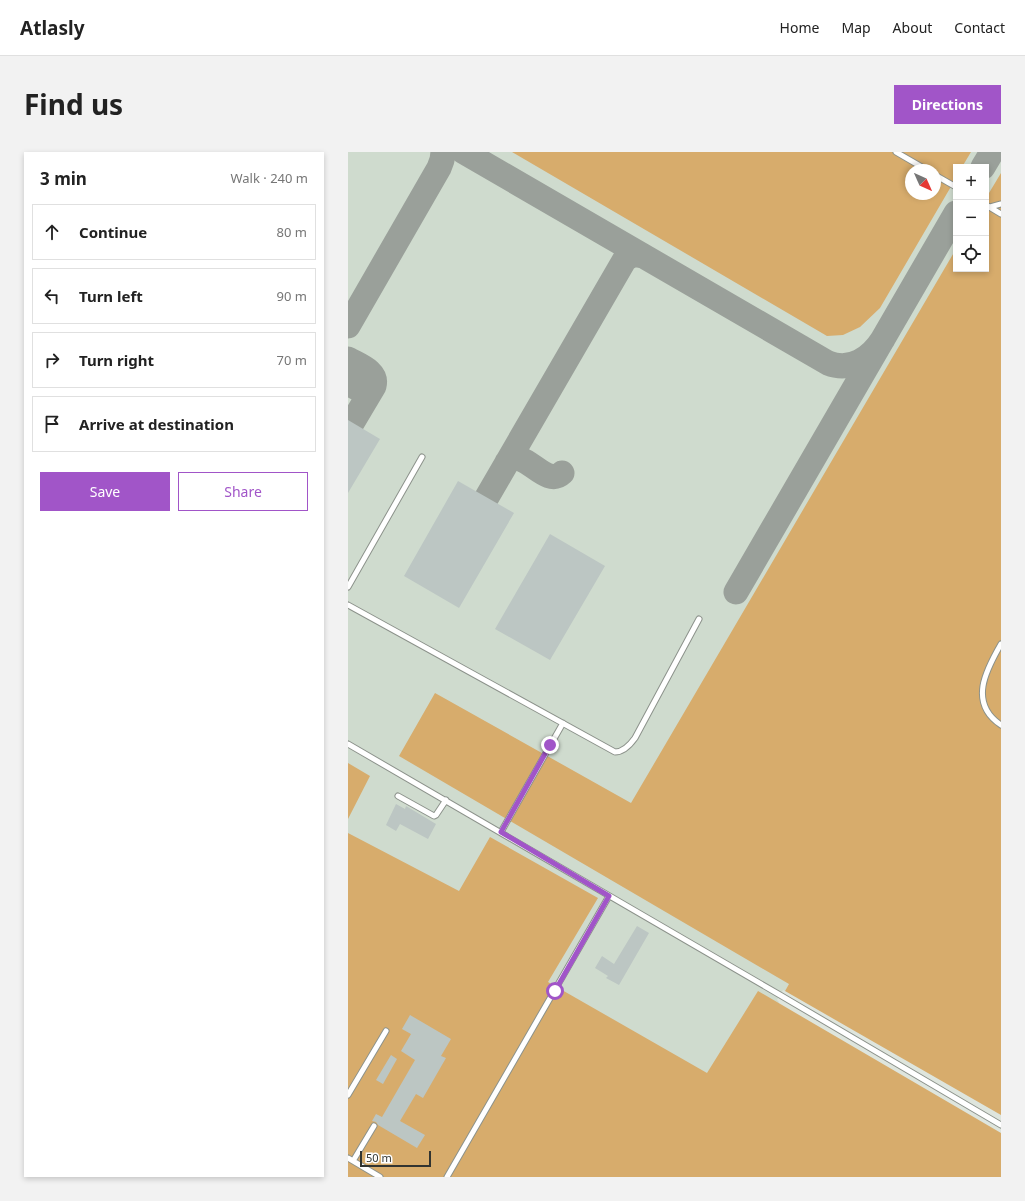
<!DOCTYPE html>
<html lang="en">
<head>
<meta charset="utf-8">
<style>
  :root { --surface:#fff; --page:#f2f2f2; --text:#222; --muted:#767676; --line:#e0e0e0; --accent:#a155c8 }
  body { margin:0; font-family:"Noto Sans",sans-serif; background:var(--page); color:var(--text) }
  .controls { position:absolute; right:12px; top:12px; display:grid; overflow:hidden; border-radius:0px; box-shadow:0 2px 6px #0003 }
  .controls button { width:36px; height:36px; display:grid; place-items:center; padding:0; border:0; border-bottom:1px solid var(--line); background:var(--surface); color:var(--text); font:20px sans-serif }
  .compass { position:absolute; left:557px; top:12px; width:36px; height:36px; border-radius:50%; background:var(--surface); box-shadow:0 2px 6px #0003; rotate:135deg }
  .scale { position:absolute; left:12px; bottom:10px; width:71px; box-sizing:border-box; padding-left:4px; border:2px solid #313431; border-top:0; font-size:11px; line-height:14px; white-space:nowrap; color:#313431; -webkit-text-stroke:3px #fff; paint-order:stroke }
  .stop { position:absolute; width:12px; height:12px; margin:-9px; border:3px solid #a155c8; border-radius:50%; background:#fff }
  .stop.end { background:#a155c8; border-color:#fff; box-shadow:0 1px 4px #0008 }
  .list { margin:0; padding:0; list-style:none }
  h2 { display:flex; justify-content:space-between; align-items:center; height:52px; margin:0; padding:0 16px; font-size:17px }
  h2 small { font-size:13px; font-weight:400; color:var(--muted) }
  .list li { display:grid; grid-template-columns:26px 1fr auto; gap:12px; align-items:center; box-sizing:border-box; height:56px; margin:0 8px 8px; padding:0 8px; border:1px solid var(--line); border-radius:0px }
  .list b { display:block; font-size:15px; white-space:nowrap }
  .list em { font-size:13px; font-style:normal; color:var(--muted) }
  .actions { display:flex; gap:8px; padding:12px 16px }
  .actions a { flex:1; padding:9px 0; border:1px solid var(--accent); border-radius:0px; text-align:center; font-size:14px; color:var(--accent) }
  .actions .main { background:var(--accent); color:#fff }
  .icon { flex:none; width:22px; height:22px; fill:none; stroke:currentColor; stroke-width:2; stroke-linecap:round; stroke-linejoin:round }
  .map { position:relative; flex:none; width:653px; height:1025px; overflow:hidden; border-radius:0px }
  header { display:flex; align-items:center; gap:24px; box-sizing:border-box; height:56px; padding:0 20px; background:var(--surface); border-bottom:1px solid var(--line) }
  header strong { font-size:19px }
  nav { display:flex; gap:22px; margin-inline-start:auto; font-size:14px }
  .intro { display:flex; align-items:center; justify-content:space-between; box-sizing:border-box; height:96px; padding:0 24px }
  h1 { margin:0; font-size:28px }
  .button { padding:10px 18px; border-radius:0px; background:var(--accent); color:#fff; font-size:14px; font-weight:700 }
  main { display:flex; gap:24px; padding:0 24px }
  aside { flex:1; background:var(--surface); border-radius:0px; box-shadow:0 2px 6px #0003 }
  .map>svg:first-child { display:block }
</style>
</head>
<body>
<header>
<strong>Atlasly</strong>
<nav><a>Home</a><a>Map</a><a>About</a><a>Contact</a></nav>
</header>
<div class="intro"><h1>Find us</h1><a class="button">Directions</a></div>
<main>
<aside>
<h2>3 min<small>Walk · 240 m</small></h2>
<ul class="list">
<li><svg class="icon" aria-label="ahead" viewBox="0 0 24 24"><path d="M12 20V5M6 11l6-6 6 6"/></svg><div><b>Continue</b></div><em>80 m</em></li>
<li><svg class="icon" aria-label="left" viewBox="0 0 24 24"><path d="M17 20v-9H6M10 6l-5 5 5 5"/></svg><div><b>Turn left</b></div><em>90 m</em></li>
<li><svg class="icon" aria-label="right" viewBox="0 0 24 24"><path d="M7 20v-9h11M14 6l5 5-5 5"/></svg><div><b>Turn right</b></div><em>70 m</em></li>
<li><svg class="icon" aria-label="arrive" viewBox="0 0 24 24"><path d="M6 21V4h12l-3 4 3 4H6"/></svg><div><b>Arrive at destination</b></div></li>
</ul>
<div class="actions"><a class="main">Save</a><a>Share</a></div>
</aside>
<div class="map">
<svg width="653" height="1025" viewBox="0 0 653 1025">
  <rect width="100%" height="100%" fill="#dee5dd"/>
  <path fill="#cfdbce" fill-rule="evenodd" d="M0,0h653v584l-201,230 -15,25 -2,-1 -6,10 2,2 -102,175h-329zM608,15h30v102h-30zM563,18h24v24h-24z"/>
  <path fill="#d7ac6c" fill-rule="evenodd" d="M164,0h459l-9,15h-6v11l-76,130 -20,19 -17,8 -16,1zM563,18h24v24h-24z
    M653,21v942l-216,-124 4,-7 -390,-228 36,-63 196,110 325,-554v20h30v-71z
    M0,611l22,13 -22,43z
    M0,681l111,58 31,-54 108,61 -50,84 159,91 51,-82 243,142v44h-653z"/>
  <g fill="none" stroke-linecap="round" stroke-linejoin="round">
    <path stroke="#9aa09a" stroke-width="25" d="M116,0l364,211c23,9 43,-5 55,-24
      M635,15l9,-15
      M0,174l91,-158 3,-8 1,-8
      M0,207c10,6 30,12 26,27l-22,37
      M0,231c9,5 18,13 26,3
      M159,310c16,-17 38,27 55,11
      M139,345l138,-238 9,-5 9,2
      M388,440l220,-379"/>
  </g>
  <path fill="#bcc6c3" d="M0,268l32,19 -32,54z
    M110,329l56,32 -55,95 -55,-32z
    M202,382l55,32 -55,94 -55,-31z
    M48,652l9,5 1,-3 30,18 -8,15 -28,-15 -4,7 -10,-6z
    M289,774l12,7 -30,52 -13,-7 2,-2 -13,-8 7,-12 12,8z
    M62,863l41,24 -10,17 5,2 -23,40 -7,-4 -16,27 25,14 -8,13 -39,-23 -2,-3 -4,-1 4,-7 6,3 33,-57 -14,-9 10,-17 -9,-5z
    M43,903l6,4 -14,25 -7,-4z"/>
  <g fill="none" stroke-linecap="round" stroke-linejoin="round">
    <defs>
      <path id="lane" d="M548,0l31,18
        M587,23l21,12
        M638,53l15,9
        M642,55l11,-3
        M0,435l74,-130
        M0,453l267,147c9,0 15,-7 20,-14l64,-119
        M653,492c-15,26 -33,59 0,81
        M0,592l432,251 221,130
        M50,644l36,20 2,-1 10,-15
        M153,680l62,-109
        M0,943l38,-64
        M0,1006l32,19
        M5,1009l21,-35
        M99,1025l162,-281"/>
    </defs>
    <use href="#lane" stroke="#8c928b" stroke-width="7"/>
    <use href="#lane" stroke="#fff" stroke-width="5"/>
  </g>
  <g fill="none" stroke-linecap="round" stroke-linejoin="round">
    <path stroke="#a155c8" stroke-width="5" d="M202,593l-49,87 108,64 -54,95"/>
  </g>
</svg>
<div class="controls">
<button>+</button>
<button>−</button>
<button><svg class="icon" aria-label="locate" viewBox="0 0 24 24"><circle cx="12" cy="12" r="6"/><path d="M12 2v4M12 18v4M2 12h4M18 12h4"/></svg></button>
</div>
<svg class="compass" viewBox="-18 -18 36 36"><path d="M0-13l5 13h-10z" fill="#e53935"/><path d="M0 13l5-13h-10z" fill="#767676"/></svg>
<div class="scale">50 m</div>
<div class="stop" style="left:207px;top:839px"></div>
<div class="stop end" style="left:202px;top:593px"></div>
</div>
</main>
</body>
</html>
